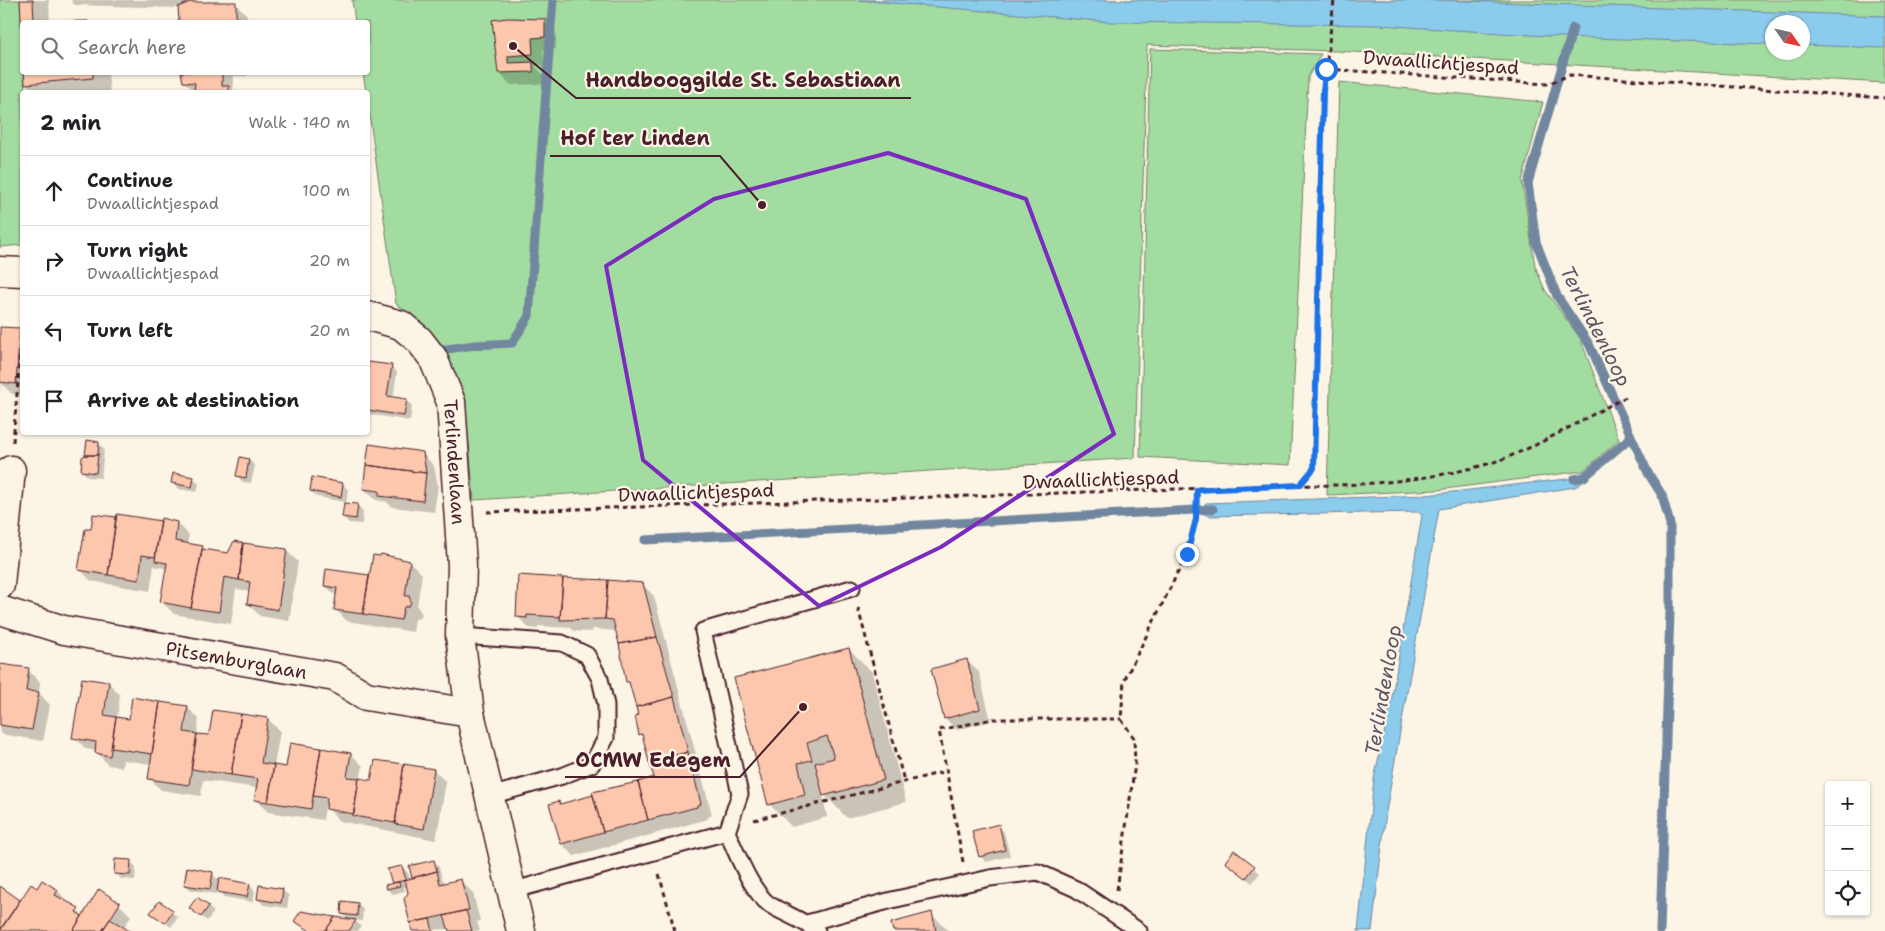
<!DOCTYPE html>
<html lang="en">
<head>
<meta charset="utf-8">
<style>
  :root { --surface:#fff; --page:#f6f6f6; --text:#202124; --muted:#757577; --line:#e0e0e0 }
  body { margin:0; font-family:"Shantell Sans",sans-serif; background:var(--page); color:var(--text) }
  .controls { position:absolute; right:15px; bottom:15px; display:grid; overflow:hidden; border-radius:5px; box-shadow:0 1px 4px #0004 }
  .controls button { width:45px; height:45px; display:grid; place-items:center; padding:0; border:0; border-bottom:1px solid var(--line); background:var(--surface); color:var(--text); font:25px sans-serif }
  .compass { position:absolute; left:1765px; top:15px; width:45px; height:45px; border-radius:50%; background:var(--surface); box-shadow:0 1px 4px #0004; rotate:124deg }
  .stop { position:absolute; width:15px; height:15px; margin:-11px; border:4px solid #1a73e8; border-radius:50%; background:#fff }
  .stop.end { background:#1a73e8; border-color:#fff; box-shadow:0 1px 5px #0008 }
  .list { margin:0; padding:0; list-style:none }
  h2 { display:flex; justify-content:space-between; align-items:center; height:65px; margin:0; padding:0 20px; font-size:21px }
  h2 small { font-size:16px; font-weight:400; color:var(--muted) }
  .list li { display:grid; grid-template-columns:32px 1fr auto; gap:15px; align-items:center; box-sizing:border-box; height:70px; padding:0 20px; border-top:1px solid var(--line) }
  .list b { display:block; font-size:19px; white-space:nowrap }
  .list p { margin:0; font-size:16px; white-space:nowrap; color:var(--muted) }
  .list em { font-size:16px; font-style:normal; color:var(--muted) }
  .icon { flex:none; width:28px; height:28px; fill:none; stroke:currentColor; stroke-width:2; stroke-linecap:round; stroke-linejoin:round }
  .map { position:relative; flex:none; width:1885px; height:931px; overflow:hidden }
  .search { position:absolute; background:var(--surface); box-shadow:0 1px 4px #0004; left:20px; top:20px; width:350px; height:55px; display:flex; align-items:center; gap:12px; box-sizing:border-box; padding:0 18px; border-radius:5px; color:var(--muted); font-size:19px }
  .panel { position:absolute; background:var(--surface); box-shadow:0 1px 4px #0004; left:20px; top:90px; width:350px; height:345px; border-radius:5px }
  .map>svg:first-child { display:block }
</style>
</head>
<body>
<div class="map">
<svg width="1885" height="931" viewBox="0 0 1885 931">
  <rect width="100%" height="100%" fill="#fcf5e5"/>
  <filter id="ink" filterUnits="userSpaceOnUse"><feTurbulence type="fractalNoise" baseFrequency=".02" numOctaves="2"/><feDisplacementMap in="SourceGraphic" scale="10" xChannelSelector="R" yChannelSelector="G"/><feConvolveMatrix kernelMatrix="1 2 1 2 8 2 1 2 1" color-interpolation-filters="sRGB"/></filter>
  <g filter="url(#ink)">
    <path fill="#a3dca0" stroke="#767e66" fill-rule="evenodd" d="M0,0h20l5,92h-3v153l-22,2z
      M352,0h1533v83l-549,-32 -189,-6 -12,413 -661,42c-6,-58 -5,-130 -50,-174 -8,-8 -19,-15 -28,-22l-28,-199v-13h-2l-3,-19 5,-1v-50h-13zM1772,22h30v30h-30z
      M1150,49l171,5 -13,23 -18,388 -150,-8z
      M1339,82l204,20 -21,79 13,85 10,24 35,48 39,102 -36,31 -146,19 -110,5z"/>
    <path fill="#8bcbec" stroke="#71869f" d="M858,0h582l445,16v32l-82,-3 -1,-23h-30v22l-211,-7 -182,-12 -269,-3z
      M1584,477l-2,6 -7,4 -136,22 -53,303 -14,119h-14l16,-152 18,-82 30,-182 -4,-3 -209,4 -5,-2 -1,-8 3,-3 220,-8z"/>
    <path fill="#0003" d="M22,0h27l1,22h-27z
      M70,0h124l-1,3h42l12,12v7h-67v-14l-105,-3z
      M544,20l12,12v17l-13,1 1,15 -9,1 10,10v8l-34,1 -12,-12 -6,-52z
      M26,72h82l2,20h-75l-9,-8z
      M182,72h65v4h-13l-1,16h-38l-11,-11z
      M0,328l20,1 2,3v63l-10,-1 -11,-11 -1,10z
      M368,363l23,3 6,6 -4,26 14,2 5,6 -2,15 -42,-7z
      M98,443l6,6 -3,29 -13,-1 -6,-6z
      M422,453l12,13 4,20 -4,26 -42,-5 -5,-5 -11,-2 -12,-11z
      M249,460l6,6 -4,17 -8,-1 -6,-6z
      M193,478l6,6 -2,8 -18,-3 -6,-6z
      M343,484l5,6 -2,14 12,2 5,5 -1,13 -13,-1 -6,-6 2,-15 -28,-5 -6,-6z
      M95,515l22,4 1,-4 59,8 12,12 -2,10 15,3 3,2 24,4 57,-4 12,12 -9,59 -29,-5 -12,-12 2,-13 -14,-2 -5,35 -57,-10 -12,-12 5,-31 -3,-3 -10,-2 -4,25 -59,-10 -11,-12 12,-39z
      M382,555l28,7 12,12 -5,32 5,8 -2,4 -5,1 -2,13 -66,-11 -12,-12 2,-12 -12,-12 2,-15 43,6z
      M519,576l123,8 12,12 58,219 -4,2v2l-134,37 -12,-12 -1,-39 34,-10 -1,-3 17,-4 2,2 42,-12 -10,-40 -4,-4 -2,-18 -8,-30 -4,-5 -11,-50 -23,-2 -1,3 -18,-1 -3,-3 -33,-2v3l-9,-1 -12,-12z
      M849,649l23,23 34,130 -59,16 -25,-26 5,25 -35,10 -23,-23z
      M967,661l12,11 12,49 -34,9 -12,-12z
      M0,665l28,5 12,12 -1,11 11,12 -7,36 -43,-7z
      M109,683l11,12 -3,23 13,3 57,-14 12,12 -2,16 13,2 58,-18 12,12 -6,36 13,2 64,-15 12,12 -3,14 13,2 3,-21 58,9 12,12 -10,58 -97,-19 -12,-14h-2l-2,13 -55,-8 -12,-12 1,-12 -54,-8 -2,16 -40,-6 -12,-12 2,-14 -28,-4 -1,7 -14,-2 -12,-14 -10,-2 -12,-12z
      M998,826l6,6 6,24 -24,6 -6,-6z
      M1234,852l26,21 -8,10 -26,-21z
      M130,861l6,6 -1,13 -14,-1 -5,-6z
      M433,861l6,6 3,12 5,5 14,-3 12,12 7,28 -3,1 3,9h-30l-1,-2 -36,2 -8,-31 5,-7 -2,-7 -4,1 1,4 -12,3 -6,-5 6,-5 -4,-14 13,-3 6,6 2,7 3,-1 -3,-12z
      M212,873l6,7 32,5 5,6 -2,11 -29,-5 -8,-7v4l-25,-4 -6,-6z
      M42,881l16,10 11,13 15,12 35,-12 12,12 -8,13 4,2h-127v-43l21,13 16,-11z
      M260,887l23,4 6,5 -2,12 -23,-3 -6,-6z
      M159,903l19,14 -7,10 -19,-14z
      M358,904l5,6 -1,11 -8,-1 7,6 -3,5h-49l-13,-10 6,-8 46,7 -6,-7z
      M208,907l6,5 -7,9 -16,-13z
      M931,914l18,17h-54z"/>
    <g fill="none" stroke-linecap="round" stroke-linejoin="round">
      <path stroke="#71869f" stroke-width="9" d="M1573,28l-45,155 8,59 21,54 32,48 59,129 14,22 8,29v87l-10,320
        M447,349l28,-4 37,-2 17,-27 24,-316
        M1574,479l10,-2 47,-40
        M645,540l568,-31"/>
    </g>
    <path fill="#fcc7ad" stroke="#4a1f2b" d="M20,0h13l1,22h-12v17z
      M190,2h46v20h-57l-1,-15z
      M507,18l38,1v18l-13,1 1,16 -25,2v7l25,-1v10l-35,1 -6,-53z
      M88,21v1h-45z
      M24,72h69v6l-68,6z
      M181,72h41v14h7v6h-35l1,-9 -12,-1z
      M0,327l20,1 -4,56 -16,-2z
      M368,362l24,3 -5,31 20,3 -3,17 -36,-6z
      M87,440l12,2 -1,13h-13z
      M369,444l54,8 3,21 -60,-8z
      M85,455h13l-2,18 -15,-2 1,-14z
      M240,457l9,2 -3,19 -10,-2z
      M366,465l60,8 -3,28 -44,-5v-5l-16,-2z
      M173,473l21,4 -2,10 -21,-4z
      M312,477l31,6 -2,14 -31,-6z
      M344,503l14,1 -2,15 -14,-2z
      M93,514l23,3 -8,58 -30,-5 7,-41h6z
      M117,514l44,7 -6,36 -13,-2 -3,25 -31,-5z
      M161,518l16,4 -2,19 28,5 -12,62 -31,-6 7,-39 -12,-2z
      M234,541l9,2 -4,37 -15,-3 -5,35 -28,-4 11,-59 26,4z
      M243,543l44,6 -9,61 -31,-6 3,-22 -11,-2z
      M381,554l29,7 -5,35h4l2,6 -2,4 -5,1 -3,13 -38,-6 10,-59 7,1z
      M326,569l43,6 -6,39 -29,-4 3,-22 -13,-2z
      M518,575l45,3 -3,39 -33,-2v3l-11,-1z
      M563,578l45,2 -3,39 -45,1z
      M608,580l35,3 14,54 -38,7 -6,-24 -8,-1z
      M657,637l17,60 -38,10 -7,-25h-3l-7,-38z
      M849,648l35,132 -61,16 -8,-33 19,-5 -7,-22 -20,7 5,17 -14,3 7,32 -37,10 -34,-127z
      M967,659l13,50 -36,10 -13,-50z
      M0,664l29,4 -3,23 13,1 -7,38 -32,-5z
      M82,678l27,4 -5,33 12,2 -6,39 -15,-3 1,-11 -24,-4z
      M132,697l28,5 -8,52 -41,-6 5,-31 13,2z
      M674,697l14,55 -39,10 -7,-28 -3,1 -4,-19 3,-1 -2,-8z
      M160,702l28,4 -4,26 13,2 -8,51 -41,-6z
      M213,710l28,4 -10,61 -40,-6 6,-35 12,1z
      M241,714l27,4 -7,45 13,2 -6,37 -14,-2 4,-21 -27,-4z
      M290,743l31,5 -10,61 -43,-7 6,-37 12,2z
      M321,748l30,5 -4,24 12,1 -5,36 -28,-5 1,-11 -14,-2z
      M688,752l13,52 -4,1v2l-49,13 -10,-38 16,-5 -5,-15z
      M375,760l29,4 -9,59 -42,-7 6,-38 12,2z
      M404,764l30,5 -10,60 -29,-5z
      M638,782l10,38 -45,12 -11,-40z
      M593,795l10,37 -42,12 -12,-40 10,-3 1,3z
      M999,824l6,26 -26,7 -7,-26z
      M1234,850l21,16 -9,12 -21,-16z
      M115,859l16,1 -1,15 -16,-1z
      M434,860l3,11 -25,7 -3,-12z
      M402,866l4,14 -14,3 -5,-14z
      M187,867l26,5 -3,17 -26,-4z
      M437,871l3,13 21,-5 8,31 -59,13 -6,-24 4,-6 -3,-13z
      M219,878l31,6 -3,13 -30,-5z
      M42,880l16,10 -3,5 24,13 -3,4 6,4 -9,15h-73l31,-47 6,4z
      M399,882l1,4 -14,3 -1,-4z
      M259,885l24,4 -2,14 -24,-4z
      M0,886l20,14 -20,30z
      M99,889l21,14 -10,16 -8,12h-29z
      M197,897l12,9 -8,11 -12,-9z
      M159,901l14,9 -8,13 -15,-10z
      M342,901l16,2 -1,13 -16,-2z
      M466,910l6,21h-23l-5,-15z
      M301,911l34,6 -10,14h-15l-16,-10z
      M932,912l4,19h-43l-2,-8z
      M335,917l21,3 -7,11h-21l-2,-1z
      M110,919l20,12h-28z
      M430,919l3,12h-21l-2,-8z"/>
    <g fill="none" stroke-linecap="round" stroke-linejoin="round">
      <defs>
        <path id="lane" d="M460,636l102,7 25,12 13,24 6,26v33l-14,26 -30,12 -72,20
          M727,832l13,-38 -37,-163 149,-43
          M511,891l216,-59c10,21 24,60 43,73 15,9 33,15 47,26
          M807,923l85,-23 98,-22 48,-6 38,17 63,42"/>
        <g id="street">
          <path d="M0,271l22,1"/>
          <path id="s1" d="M368,316l33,9 18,15 14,18 18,44 11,163 -2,71 10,77 51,218"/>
          <path d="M0,585l11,-115"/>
          <path id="s2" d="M0,610l64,20 271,47 31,19 104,17"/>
        </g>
      </defs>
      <use href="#lane" stroke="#4a1f2b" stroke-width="19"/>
      <use href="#street" stroke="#4a1f2b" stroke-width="31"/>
      <path stroke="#4a1f2b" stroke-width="3" stroke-dasharray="5 4" stroke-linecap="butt" d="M1326,69l8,-69
        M13,442l9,-109
        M1300,485l14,-17 9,-378 3,-21 221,15 23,-9 315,23
        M487,512l812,-27c59,2 146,-6 201,-25 44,-16 84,-42 126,-63
        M858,608l46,173
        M754,820l193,-49
        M963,862l-24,-132 54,-11h128
        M659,874l16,57
        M1117,890l18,-126 -1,-26 -13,-19 3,-38 63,-127 9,-35 1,-29"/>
      <use href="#lane" stroke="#fcf5e5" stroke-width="15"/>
      <use href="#street" stroke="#fcf5e5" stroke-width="28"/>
    </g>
  </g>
  <g fill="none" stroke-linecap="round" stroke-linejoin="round" filter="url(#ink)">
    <path stroke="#1a73e8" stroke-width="6" d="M1187,554l9,-35 1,-29 103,-5 14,-17 9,-378 3,-21"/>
  </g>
  <path fill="none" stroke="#7b2cbf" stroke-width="4" stroke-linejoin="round" d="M888,153l138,46 88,235 -173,113 -122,59 -176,-146 -37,-194 108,-67z"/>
  <g text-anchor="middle" stroke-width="4.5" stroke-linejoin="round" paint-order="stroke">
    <g font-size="19" fill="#4a1f2b" stroke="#fcf5e5">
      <text transform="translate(1441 62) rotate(4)" y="7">Dwaallichtjespad</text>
      <text dy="7" stroke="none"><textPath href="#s1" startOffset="188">Terlindenlaan</textPath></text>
      <text transform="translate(1101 479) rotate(-2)" y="7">Dwaallichtjespad</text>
      <text transform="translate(696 492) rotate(-2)" y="7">Dwaallichtjespad</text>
      <text dy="7" stroke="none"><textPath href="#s2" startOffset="242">Pitsemburglaan</textPath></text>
    </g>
    <g font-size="20" font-style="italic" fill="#5e5365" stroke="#fcf5e5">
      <text transform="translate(1596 326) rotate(63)" y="7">Terlindenloop</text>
      <text transform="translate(1383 690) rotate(-80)" y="7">Terlindenloop</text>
    </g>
  </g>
  <path fill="none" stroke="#4a1f2b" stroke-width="2" d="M513 46L576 98H911M762 205L720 156H550M803 707L740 777H565"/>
  <g fill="#4a1f2b" stroke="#fcf5e5" stroke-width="2">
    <circle cx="513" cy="46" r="5"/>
    <circle cx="762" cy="205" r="5"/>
    <circle cx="803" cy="707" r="5"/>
  </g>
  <g font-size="20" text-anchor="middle" font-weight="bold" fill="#4a1f2b" stroke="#fcf5e5" stroke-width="4.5" stroke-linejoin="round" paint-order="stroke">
    <text x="743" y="87">Handbooggilde St. Sebastiaan</text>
    <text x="635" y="145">Hof ter Linden</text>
    <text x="653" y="767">OCMW Edegem</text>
  </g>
</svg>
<div class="controls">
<button>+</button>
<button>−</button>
<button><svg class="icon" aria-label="locate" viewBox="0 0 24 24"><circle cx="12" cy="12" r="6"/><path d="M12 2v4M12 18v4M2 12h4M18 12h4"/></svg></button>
</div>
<svg class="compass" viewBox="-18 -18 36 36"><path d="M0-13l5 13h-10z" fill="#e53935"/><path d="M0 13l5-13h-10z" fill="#757577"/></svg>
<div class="stop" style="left:1326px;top:69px"></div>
<div class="stop end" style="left:1187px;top:554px"></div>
<div class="search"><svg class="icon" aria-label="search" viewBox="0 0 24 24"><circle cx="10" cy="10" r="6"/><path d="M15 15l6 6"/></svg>Search here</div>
<section class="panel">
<h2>2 min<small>Walk · 140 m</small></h2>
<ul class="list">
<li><svg class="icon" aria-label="ahead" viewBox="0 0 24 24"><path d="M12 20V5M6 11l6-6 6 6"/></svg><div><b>Continue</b><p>Dwaallichtjespad</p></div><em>100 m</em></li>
<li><svg class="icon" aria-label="right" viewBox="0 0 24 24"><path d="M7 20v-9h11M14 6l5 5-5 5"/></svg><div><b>Turn right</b><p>Dwaallichtjespad</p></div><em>20 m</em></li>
<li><svg class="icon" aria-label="left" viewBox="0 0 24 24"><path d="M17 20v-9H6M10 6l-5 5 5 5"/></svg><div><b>Turn left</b></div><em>20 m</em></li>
<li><svg class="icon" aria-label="arrive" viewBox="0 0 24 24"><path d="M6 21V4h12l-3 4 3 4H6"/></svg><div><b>Arrive at destination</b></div></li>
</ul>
</section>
</div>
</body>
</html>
